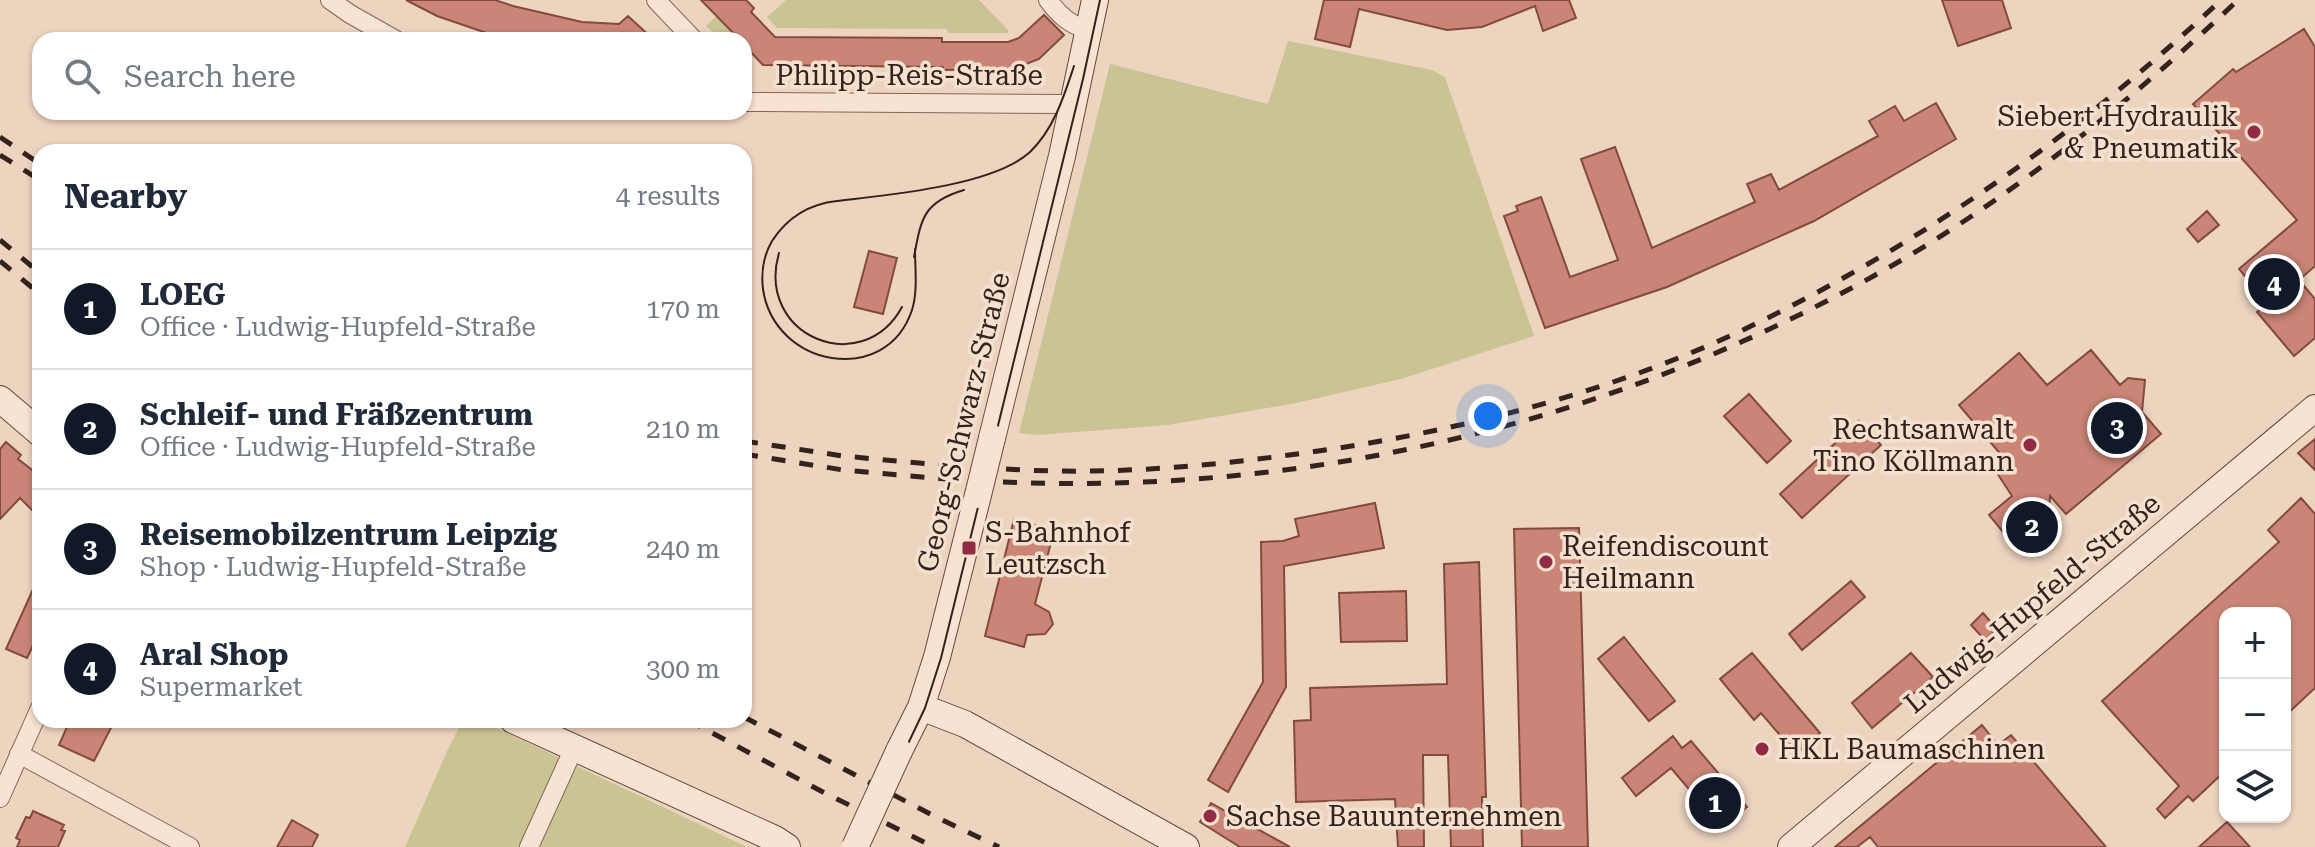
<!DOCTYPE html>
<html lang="en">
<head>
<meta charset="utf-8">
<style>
  :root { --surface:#fff; --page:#f6f6f7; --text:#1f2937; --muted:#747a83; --line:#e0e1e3; --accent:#111827 }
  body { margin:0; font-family:"Roboto Serif",serif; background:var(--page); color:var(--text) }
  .controls { position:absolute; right:24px; bottom:24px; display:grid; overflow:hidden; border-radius:16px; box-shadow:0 2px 6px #0004 }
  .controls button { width:72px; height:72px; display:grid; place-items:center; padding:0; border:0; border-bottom:2px solid var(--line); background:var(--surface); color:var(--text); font:40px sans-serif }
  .you { position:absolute; left:1488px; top:416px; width:28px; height:28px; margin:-20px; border:6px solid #fff; border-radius:50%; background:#1a73e8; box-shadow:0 0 0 12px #1a73e833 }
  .badge { display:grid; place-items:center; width:52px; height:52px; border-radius:50%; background:var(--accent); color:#fff; font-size:26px; font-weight:700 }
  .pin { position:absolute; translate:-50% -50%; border:4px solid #fff; box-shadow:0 2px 8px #0006 }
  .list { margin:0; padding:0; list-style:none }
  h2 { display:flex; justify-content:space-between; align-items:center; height:104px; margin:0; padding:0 32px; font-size:34px }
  h2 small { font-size:26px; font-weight:400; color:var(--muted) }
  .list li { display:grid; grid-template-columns:52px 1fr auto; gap:24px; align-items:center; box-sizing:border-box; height:120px; padding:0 32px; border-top:2px solid var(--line) }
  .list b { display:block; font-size:30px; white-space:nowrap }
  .list p { margin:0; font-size:26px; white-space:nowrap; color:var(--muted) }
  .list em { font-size:26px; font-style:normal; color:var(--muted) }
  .icon { flex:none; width:44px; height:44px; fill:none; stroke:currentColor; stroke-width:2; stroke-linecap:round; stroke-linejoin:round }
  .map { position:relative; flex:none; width:2315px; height:847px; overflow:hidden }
  .search { position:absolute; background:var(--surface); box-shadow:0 2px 6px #0004; left:32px; top:32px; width:720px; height:88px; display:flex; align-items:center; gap:20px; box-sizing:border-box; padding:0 28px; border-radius:24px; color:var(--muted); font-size:30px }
  .panel { position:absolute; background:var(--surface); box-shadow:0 2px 6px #0004; left:32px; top:144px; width:720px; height:584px; border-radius:24px }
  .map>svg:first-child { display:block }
</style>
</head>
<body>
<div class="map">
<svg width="2315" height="847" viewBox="0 0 2315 847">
  <rect width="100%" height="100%" fill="#ecd4bf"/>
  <path fill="#cac394" d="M786,0h193l30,31 -2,2h-58l-3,-4 -169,-1 -10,-11z
    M716,16l15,15 -10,9 -15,-14z
    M1288,41l144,29 13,7 89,259 -133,43 -105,24 -128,22 -131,10 -18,-2 91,-369 158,40z
    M463,720h17l267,127h-342l43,-98z"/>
  <path fill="#ca8576" stroke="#834a3e" stroke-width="2" d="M406,0h89l18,6 69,16 37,2 9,-8 26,24h-147l-70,-24z
    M701,0h45l8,8 -3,4 24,25 167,1v4h66l11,-4 25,-23 20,20 -25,24 -26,10 -70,1v-3l-180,-2 -19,-20v-5h-4z
    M1324,0h245l7,18 -33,13 -8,-25 -53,21 -35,3 -88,-21 -9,38 -35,-8z
    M1942,0h60l9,28 -53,18z
    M2304,29l11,18v219l-16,14 16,19v39l-21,18 -37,-44 10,-9 -28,-34 58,-49 -104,-116 40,-35 3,3z
    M1936,103l20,36 -142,82 -147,66 -122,41 -41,-112 14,-5 -2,-5 25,-9 29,80 48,-17 -37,-101 34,-12 37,101 103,-46 -8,-18 24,-10 8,16 99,-54 -9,-15 26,-15 9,15z
    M2207,211l12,14 -21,17 -11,-13z
    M869,251l28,7 -14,56 -29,-7z
    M2091,350l29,35 8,-7 17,2 -3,32 19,22 -95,80 -16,-18 -2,37 -13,-2 -19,17 -27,-33 23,-19 -15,-23 11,-10 -49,-58 60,-52 28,32z
    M1749,394l42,47 -24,22 -43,-47z
    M1859,421l22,24 -79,73 -22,-24z
    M2315,439v31l-17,-17z
    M6,442l15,13 -3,4 22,17v42l-20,-20 -20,21v-70z
    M2301,498l14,16v174l-30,28v-103h-60v158l-32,30 -5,-5 -23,22 -8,-9 22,-23 -77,-85 177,-159 -11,-12z
    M1375,503l9,45 -100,18 2,121 -58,105 -20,-12 55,-98 -2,-140 22,-1 16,-5 -4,-17z
    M1014,519l40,12 -19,73 14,8 4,12 -8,10 -18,1 -3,12 -39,-11z
    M1579,528l9,319h-66l-8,-318z
    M1479,562l7,235h-4l1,50h-32l-3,-92h-25l1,92h-26l-3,-48 -99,3 -2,-81 17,-1 -1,-32 137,-4 -3,-120z
    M40,574v57l-13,27 -21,-9z
    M1851,581l14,16 -63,53 -13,-16z
    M1406,591l1,50 -66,1 -2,-49z
    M1983,613l14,16 -12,11 -14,-15z
    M1624,637l51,64 -26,20 -51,-62z
    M1752,653l68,80 -24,21 -35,-41 -7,7 -34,-41z
    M1911,653l22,24 -61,51 -20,-25z
    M70,720h45l-21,41 -35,-16z
    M1982,725l16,20 13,-10 95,112h-228l-8,-10 -13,10h-22z
    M1673,736l9,12 9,-7 56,66 -25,21 -51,-60 -35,28 -14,-18z
    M1211,803l27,15 8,-2 4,9 40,22h-50l-40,-25z
    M33,811l31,14 -3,5 4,1 -7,16h-41l3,-7 -4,-2 10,-21 4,1z
    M292,820l26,15 -6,12h-35z
    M2227,822l23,25h-51z"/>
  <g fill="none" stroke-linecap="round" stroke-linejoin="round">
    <defs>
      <path id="street" d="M330,0l20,14 46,26
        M656,0l38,40
        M1048,0c11,15 22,25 40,30
        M744,102l329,2
        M19,754l171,93
        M0,798l40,-90
        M529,847l45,-99"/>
      <path id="secondary" d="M0,399l40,34
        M992,438l70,-282 33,-156
        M921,707l44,17 221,123
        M513,720l262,119 12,8
        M899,751l22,-44 16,-50 41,-162
        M1791,847l524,-439"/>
    </defs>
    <use href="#street" stroke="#846558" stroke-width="20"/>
    <use href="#secondary" stroke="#66473b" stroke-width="28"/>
    <use href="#street" stroke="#f8e3d2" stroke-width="18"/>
    <use href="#secondary" stroke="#f8e3d2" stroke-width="26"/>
    <path stroke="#34221c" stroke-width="2" d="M915,249c0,20 3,42 -3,61 -26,78 -138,57 -149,-21 -2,-16 1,-34 9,-48 15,-23 37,-37 65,-40 50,-6 156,-15 193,-49 24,-23 34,-56 44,-86
      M779,253c-24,83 83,127 123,54
      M914,257c7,-38 9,-55 50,-67
      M859,847l66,-139 16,-50 142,-579 17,-79"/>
    <path stroke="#34221c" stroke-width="5" stroke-dasharray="14 14" stroke-linecap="butt" d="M0,137l40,27
      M0,155l40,25
      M0,240l40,33
      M0,261l40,33
      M744,441l99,15 118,11
      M744,454l99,16 114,10
      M1006,469c91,6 185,-1 276,-13 158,-20 320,-59 465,-128 173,-83 334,-196 474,-328
      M1003,482c307,13 608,-59 876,-209 129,-72 252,-172 359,-273
      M744,717l190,99 65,31
      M688,720l133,71 113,56"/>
    <defs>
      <path id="secondary-bridge" d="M978,495l14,-57
        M855,847l44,-96"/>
    </defs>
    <use href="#secondary-bridge" stroke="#66473b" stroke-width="28" stroke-linecap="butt"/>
    <use href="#secondary-bridge" stroke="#f8e3d2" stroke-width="26"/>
  </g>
  <g fill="#922a43" stroke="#f4e0ce" stroke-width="3">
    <circle cx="2254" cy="132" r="8"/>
    <circle cx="2030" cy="445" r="8"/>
    <rect x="961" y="540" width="16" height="16" rx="4"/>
    <circle cx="1546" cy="562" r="8"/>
    <circle cx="1762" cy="749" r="8"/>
    <circle cx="1210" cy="816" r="8"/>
  </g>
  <g text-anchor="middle" stroke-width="7" stroke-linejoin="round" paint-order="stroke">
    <g font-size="28" fill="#34221c" stroke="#f4e0ce">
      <text x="909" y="85">Philipp-Reis-Straße</text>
      <text transform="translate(963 422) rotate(-76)" y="10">Georg-Schwarz-Straße</text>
      <text transform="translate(2032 603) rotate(-40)" y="10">Ludwig-Hupfeld-Straße</text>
    </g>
    <g font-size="28" fill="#34221c" stroke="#f4e0ce" text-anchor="start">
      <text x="2238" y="126" text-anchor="end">Siebert Hydraulik<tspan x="2238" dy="32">&amp; Pneumatik</tspan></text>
      <text x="2014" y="439" text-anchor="end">Rechtsanwalt<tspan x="2014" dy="32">Tino Köllmann</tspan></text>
      <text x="985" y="542">S-Bahnhof<tspan x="985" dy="32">Leutzsch</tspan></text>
      <text x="1562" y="556">Reifendiscount<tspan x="1562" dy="32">Heilmann</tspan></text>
      <text x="1778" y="759">HKL Baumaschinen</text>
      <text x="1226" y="826">Sachse Bauunternehmen</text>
    </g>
  </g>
</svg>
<div class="controls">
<button>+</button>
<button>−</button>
<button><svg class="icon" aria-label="layers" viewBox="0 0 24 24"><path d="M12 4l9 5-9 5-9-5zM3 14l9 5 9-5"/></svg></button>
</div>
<div class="you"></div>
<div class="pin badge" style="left:1715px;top:803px">1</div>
<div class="pin badge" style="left:2032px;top:527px">2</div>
<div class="pin badge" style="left:2117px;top:428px">3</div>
<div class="pin badge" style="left:2274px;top:284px">4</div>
<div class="search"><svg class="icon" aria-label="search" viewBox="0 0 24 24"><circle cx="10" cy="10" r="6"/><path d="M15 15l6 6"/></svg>Search here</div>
<section class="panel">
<h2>Nearby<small>4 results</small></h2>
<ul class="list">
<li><span class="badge">1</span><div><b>LOEG</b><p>Office · Ludwig-Hupfeld-Straße</p></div><em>170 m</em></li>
<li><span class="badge">2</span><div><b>Schleif- und Fräßzentrum</b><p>Office · Ludwig-Hupfeld-Straße</p></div><em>210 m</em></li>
<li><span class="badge">3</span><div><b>Reisemobilzentrum Leipzig</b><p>Shop · Ludwig-Hupfeld-Straße</p></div><em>240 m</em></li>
<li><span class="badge">4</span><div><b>Aral Shop</b><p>Supermarket</p></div><em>300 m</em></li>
</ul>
</section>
</div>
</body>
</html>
